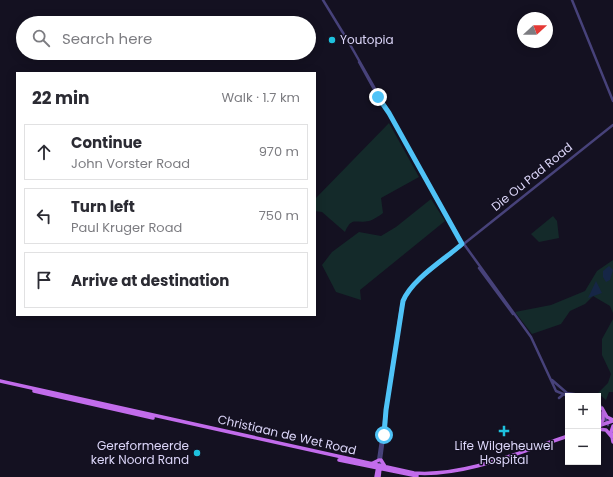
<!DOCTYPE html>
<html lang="en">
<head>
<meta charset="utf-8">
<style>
  :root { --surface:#fff; --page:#f2f2f3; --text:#2b2b33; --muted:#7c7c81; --line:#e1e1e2 }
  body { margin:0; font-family:Poppins,sans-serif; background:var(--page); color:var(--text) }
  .controls { position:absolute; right:12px; bottom:12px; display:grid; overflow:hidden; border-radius:0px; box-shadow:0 2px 10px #0003 }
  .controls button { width:36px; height:36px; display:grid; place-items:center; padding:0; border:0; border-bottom:1px solid var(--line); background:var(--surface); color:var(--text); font:20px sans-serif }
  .compass { position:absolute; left:517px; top:12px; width:36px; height:36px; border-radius:50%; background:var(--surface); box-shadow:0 2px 10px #0003; rotate:69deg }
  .stop { position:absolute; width:12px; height:12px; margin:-9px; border:3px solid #4fc3f7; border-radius:50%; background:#fff }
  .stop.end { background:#4fc3f7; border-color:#fff; box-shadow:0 1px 4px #0008 }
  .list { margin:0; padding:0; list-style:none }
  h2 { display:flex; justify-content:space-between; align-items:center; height:52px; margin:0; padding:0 16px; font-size:17px }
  h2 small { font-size:13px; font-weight:400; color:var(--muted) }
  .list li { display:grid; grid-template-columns:26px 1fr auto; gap:12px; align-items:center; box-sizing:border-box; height:56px; margin:0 8px 8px; padding:0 8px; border:1px solid var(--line); border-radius:0px }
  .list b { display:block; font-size:15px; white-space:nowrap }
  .list p { margin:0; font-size:13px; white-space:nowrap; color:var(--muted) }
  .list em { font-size:13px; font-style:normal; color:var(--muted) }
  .icon { flex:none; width:22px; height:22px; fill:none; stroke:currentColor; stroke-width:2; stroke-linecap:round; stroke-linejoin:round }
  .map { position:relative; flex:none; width:613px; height:477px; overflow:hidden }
  .search { position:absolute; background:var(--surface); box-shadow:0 2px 10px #0003; left:16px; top:16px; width:300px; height:44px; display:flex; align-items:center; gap:10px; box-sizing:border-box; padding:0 14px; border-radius:22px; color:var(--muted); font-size:15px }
  .panel { position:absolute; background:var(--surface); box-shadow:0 2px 10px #0003; left:16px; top:72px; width:300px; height:244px; border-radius:0px }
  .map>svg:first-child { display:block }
</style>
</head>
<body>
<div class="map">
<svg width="613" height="477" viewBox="0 0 613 477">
  <rect width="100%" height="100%" fill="#141121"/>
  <path fill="#142a2a" d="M389,123l30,54 -38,21 2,15c-4,3 -10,7 -14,8 -14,3 -17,-5 -24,11l-23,-20 -7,-1v-12z
    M431,199l14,22 -85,69 1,10 -25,-8 -14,-27 10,-13 27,-20 22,4 15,-9z
    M553,216l4,5 2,17 -20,4 -8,-8z
    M613,260v53l-3,-7 -17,-10 -8,8 -15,7 -9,13 -29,10 -17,-22 36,-7 34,-14 12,-20z
    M613,319v73h-4l-3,8 -8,-7 10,-10 3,-9 -9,-19v-16z"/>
  <path fill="#162646" d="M609,266l4,4 -3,10 -4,2 -3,-5v-6z
    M596,281l6,12 -14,5z"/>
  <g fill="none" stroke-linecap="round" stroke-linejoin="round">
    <path stroke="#47427a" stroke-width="2.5" d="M323,0l25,41 113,199 70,97 25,54 12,5
      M572,0l41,101
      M359,62l22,40
      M479,268l34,46
      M552,380l15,13 20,3
      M559,398l5,-4
      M598,401l4,8
      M604,414l4,11
      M378,461l23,-154 6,-14 9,-11 197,-157
      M380,466l6,-44"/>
    <path stroke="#c26ceb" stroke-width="3.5" d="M0,381l414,92c50,4 106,-21 154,-37
      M34,391l119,27
      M602,408l5,9 6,3
      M599,424l4,-4v-8
      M598,426l15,-5
      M613,426l-2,6 2,10
      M598,429l8,1 6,7
      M339,460l78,16
      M381,460l5,8
      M371,464l8,-4
      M376,477l2,-11
      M379,477l1,-9"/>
  </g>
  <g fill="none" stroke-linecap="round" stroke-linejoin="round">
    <path stroke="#4fc3f7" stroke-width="5" d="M378,97l11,16 73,131c-18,16 -50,35 -59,57l-17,109 -2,25"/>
  </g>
  <g fill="#1ec1de" stroke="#141121" stroke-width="1.5">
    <circle cx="332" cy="40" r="4"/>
    <path d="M502 425h4v4h4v4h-4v4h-4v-4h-4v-4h4z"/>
    <circle cx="197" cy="453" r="4"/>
  </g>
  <g text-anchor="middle" stroke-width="3" stroke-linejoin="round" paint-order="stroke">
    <g font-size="12" fill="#dcd6f9" stroke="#141121" text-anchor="start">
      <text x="340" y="44">Youtopia</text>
      <text x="189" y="450" text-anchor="end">Gereformeerde<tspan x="189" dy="14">kerk Noord Rand</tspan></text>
      <text x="504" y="450" text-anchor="middle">Life Wilgeheuwel<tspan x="504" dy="14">Hospital</tspan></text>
    </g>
    <g font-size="12" fill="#dcd6f9" stroke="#141121">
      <text transform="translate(532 177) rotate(-39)" y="4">Die Ou Pad Road</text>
      <text transform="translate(287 435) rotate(13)" y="4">Christiaan de Wet Road</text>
    </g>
  </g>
</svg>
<div class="controls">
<button>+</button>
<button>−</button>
</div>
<svg class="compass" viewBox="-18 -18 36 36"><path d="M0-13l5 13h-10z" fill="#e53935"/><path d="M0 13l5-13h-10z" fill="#7c7c81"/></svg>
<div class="stop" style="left:384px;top:435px"></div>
<div class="stop end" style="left:378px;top:97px"></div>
<div class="search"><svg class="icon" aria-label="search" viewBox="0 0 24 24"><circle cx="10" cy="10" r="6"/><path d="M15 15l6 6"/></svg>Search here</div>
<section class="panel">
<h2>22 min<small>Walk · 1.7 km</small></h2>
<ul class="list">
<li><svg class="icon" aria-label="ahead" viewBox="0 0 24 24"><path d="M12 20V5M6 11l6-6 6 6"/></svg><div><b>Continue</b><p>John Vorster Road</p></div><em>970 m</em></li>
<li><svg class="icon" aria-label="left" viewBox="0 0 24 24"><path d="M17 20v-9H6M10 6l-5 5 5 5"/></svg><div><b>Turn left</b><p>Paul Kruger Road</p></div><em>750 m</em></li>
<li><svg class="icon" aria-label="arrive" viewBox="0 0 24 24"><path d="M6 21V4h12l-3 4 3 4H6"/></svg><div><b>Arrive at destination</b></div></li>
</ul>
</section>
</div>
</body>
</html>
